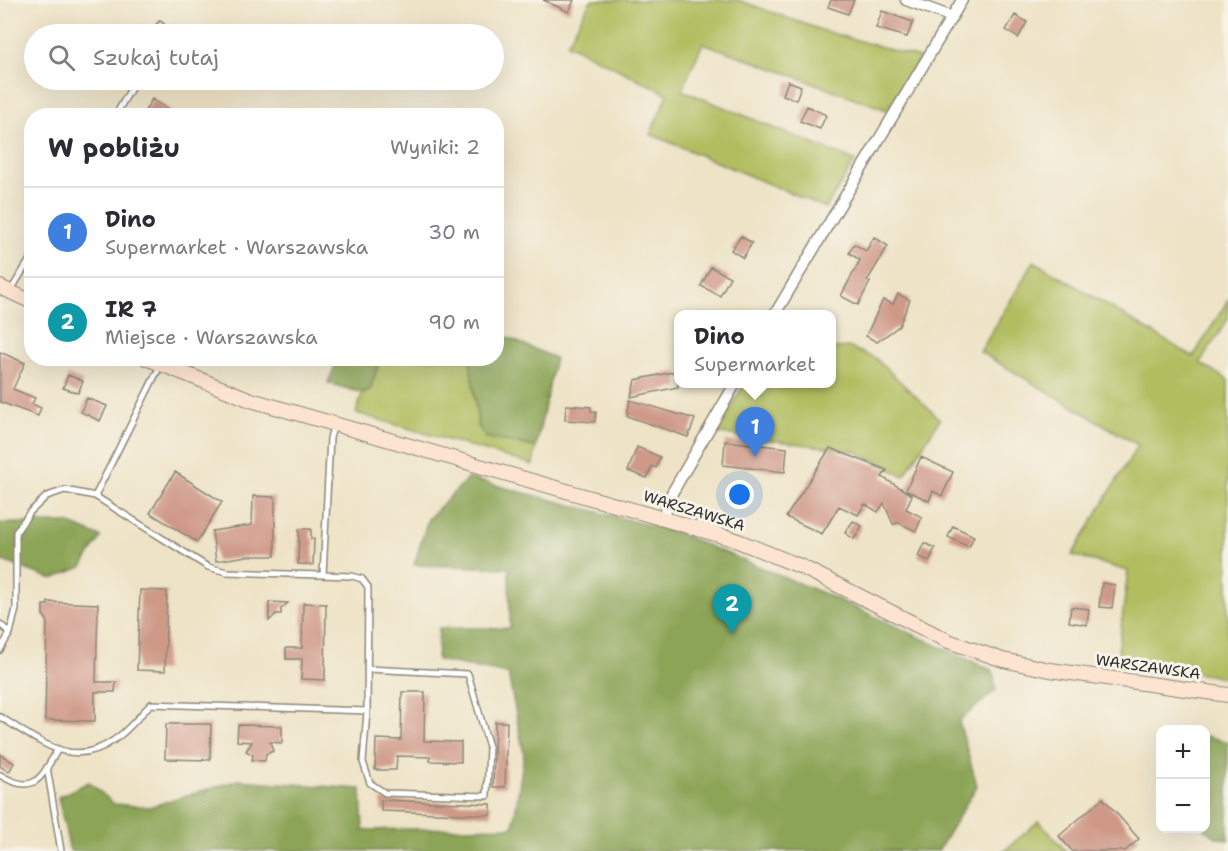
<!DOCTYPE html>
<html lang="pl">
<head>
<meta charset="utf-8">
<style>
  :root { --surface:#fff; --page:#f2f2f3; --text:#2b2b33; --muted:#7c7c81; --line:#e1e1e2; --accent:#d93025 }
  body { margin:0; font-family:"Shantell Sans",sans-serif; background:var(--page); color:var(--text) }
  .controls { position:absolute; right:18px; bottom:18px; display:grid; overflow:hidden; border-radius:12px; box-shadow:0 6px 24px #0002 }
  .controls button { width:54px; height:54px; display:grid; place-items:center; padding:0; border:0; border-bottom:2px solid var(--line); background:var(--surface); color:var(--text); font:30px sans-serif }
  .you { position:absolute; left:740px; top:495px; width:21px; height:21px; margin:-15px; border:4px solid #fff; border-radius:50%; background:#1a73e8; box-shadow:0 0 0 9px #1a73e833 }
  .badge { display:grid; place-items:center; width:39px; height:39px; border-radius:50%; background:var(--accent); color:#fff; font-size:20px; font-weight:700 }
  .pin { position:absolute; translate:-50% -50px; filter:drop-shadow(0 2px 3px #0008) }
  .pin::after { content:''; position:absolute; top:32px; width:21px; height:18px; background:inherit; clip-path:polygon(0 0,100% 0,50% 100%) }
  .popup { position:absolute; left:674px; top:310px; width:162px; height:78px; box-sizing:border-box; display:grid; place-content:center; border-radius:12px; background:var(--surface); filter:drop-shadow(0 2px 4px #0005); font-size:20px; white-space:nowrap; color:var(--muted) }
  .popup b { font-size:22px; color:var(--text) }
  .popup::after { content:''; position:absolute; left:50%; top:100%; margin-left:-12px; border:12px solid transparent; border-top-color:var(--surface) }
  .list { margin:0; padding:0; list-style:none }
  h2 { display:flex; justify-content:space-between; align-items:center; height:78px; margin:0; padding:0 24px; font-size:26px }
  h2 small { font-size:20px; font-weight:400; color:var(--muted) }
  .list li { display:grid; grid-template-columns:39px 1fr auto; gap:18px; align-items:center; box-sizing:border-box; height:90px; padding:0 24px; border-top:2px solid var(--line) }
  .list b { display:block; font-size:22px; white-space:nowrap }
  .list p { margin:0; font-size:20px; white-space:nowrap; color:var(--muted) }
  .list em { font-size:20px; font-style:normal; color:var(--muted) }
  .icon { flex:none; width:33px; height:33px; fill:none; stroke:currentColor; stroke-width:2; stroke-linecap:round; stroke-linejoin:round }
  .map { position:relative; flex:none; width:1228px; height:851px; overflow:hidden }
  .search { position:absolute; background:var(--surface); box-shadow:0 6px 24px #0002; left:24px; top:24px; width:480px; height:66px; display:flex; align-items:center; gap:15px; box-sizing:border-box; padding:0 21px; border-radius:33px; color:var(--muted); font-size:22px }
  .panel { position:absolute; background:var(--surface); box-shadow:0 6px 24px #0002; left:24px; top:108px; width:480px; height:258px; border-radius:24px }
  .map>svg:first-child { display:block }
</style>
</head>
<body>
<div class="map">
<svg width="1228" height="851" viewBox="0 0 1228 851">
  <rect width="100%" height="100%" fill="#f7f3e8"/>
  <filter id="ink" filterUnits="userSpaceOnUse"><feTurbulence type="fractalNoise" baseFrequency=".0167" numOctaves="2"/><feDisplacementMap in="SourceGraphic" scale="12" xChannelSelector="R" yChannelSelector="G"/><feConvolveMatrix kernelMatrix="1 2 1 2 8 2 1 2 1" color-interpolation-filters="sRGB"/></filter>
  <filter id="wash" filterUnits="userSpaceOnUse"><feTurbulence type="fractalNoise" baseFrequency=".008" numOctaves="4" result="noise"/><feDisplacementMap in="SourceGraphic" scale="24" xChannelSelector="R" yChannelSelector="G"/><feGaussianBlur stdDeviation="1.35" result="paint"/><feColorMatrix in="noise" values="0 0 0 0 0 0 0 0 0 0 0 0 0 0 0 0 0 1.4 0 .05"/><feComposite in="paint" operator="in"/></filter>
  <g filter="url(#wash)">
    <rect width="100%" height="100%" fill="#eee3c6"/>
    <path fill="#b1bd5f" stroke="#6e7445" stroke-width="1.5" d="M591,0h147l83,30 99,28 -33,52 -184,-67 -21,47 173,71 -29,47 -176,-74 18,-40 -101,-50z
      M1034,261l159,96 35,-57v19l-28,44 28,17v298l-111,-17 11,-90 -56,-16 66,-110 -158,-93z
      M848,347l27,11 65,61 -36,57 -49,-25 -139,-18 28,-49h87l1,-35z
      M380,359h90l8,67 7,11 51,10 -3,18 -177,-52 6,-20 8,-3z
      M1039,821l27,30h-62z"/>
    <path fill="#8ca456" stroke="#5c6840" stroke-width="1.5" d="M497,333l58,25 -19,89 -51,-10 -7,-12 -8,-66 26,-1z
      M345,359h35l-10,31 -8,3 -34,-10 8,-20z
      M468,478l207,54 157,65 161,74 3,19 -37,31 18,65 -39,65h-868l-12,-54 31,-15 25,22 35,3 90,-27 122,9 2,41 150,-3 11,-73 -16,-80 -71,-14 2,-32h71l-1,-60 -95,-3 14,-46z
      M0,523h68l33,14 -19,30 -30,12 -52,-19z
      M1206,736l22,6v98l-12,-3 -12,-8z"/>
    <g id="blocks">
      <path fill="#cf9988" d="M543,0h31l-5,12z
        M831,0h23l-6,14 -20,-7z
        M882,11l31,11 -6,15 -31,-9z
        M1015,15l12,7 -9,16 -12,-8z
        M160,20l9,9 -5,5h-16z
        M788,81l13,5 -5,14 -13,-5z
        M152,99l18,11 -3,6h-25z
        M807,106l19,9 -6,14 -20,-8z
        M741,236l11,7 -9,15 -12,-8z
        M874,237l14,9 -21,35 3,1 -12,23 -17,-9 19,-36 -11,-7 5,-9 12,7z
        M711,267l19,10 -10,19 -19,-10z
        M898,294l12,6 -11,26 -22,16 -11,-6 17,-36 10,4z
        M0,352l25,11 -12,26 22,9 -3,6 9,4 -3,8 -38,-14z
        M678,371v16l-47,10 4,-17z
        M68,375l15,6 -5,12 -15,-5z
        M87,398l20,8 -7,15 -19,-9z
        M630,400l65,19 -7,18 -61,-21z
        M566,405l25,2v4l5,1 -1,10 -30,-2z
        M725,441l62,7 -2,24 -62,-7z
        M637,447l23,10 -4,11 -4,-2 -5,12 -19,-7z
        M830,448l57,22 -5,7 30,18 -6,14 16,8 -6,14 -17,-8 -6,1 -9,-21 -6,9 -13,-8 -7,11 -19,-9 -17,28 -36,-17z
        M921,457l32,15 -11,24 -9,-5 -4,10 -23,-11z
        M175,472l47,30 -25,40 -47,-29z
        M253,496l22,1v59h-28l-31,5 -4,-30 40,-6z
        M853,521l9,5 -8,13 -9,-6z
        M953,526l21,10 -5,11 -21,-10z
        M299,529h12v10h3l-1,26 -15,-1z
        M924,543l11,5 -6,13 -11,-5z
        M1102,583l13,2 -3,23 -13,-1z
        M140,590l27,1 -2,80 -28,-1z
        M48,602l50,2 -2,78h20l-1,10h-20v29l-50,-1 2,-100 -4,-5v-10h5z
        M269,602l19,1 -7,6v5h-5l-7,7z
        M303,603l23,1 -1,76 -24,-1 1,-20h-16v-11h16z
        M1071,607l18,2 -2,16 -18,-3z
        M402,692h23l-1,49 37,1v20l-31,-1v-4l-33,-1 -1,14h-21l1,-31 25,1z
        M495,722h12l-2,65h-12z
        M166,724h45l-1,36 -45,-1z
        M238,725l44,1v17l-12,-1 3,9 -7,3 -1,7 -13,-1 1,-5 -7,-4 6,-9 -15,-1z
        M0,754l14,9 -5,9 -9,-6z
        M1103,798l36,41 -14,12h-53l-13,-15z
        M381,800l110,4v11l-110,-4z"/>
    </g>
  </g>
  <g filter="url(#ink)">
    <use href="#blocks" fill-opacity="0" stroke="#8c8778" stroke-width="1.5"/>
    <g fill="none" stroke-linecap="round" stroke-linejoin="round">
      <defs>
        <path id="lane" d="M115,116l21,-36
          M11,290l21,-34
          M323,575l7,-137 4,-14
          M0,624l10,9
          M0,650l10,-17 6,-24v-77l14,-20 17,-16 18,-6 30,6 65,-130
          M367,711l-4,51 7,21 15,10 102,3 2,-49 -21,-73 -101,-5
          M0,717c38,22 71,54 114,23 14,-9 25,-24 37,-36l216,7 1,-124 -6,-8 -10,-3 -125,-4 -19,-5 -113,-71
          M47,767l14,84
          M0,775c35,21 41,3 58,-26"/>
        <path id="street" d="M906,0l46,17
          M775,314l187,-314
          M663,518l9,-25 63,-109"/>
        <path id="secondary" d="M0,287l32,15
          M146,358l105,42 482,139 69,28 146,74 55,19 47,10 178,25"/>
      </defs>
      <use href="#lane" stroke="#8c8778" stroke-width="8"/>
      <use href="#street" stroke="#8c8778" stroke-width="13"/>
      <use href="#secondary" stroke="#8c8778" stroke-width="16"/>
      <use href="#lane" stroke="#fff" stroke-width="5"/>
      <use href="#street" stroke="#fff" stroke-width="10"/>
      <use href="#secondary" stroke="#fde4d0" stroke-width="14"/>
    </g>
  </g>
  <g text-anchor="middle" stroke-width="6" stroke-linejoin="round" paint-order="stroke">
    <g font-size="15" fill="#2b2b2b" stroke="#f7f3e8">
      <text transform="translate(694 511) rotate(17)" y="5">WARSZAWSKA</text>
      <text transform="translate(1148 667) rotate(8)" y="5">WARSZAWSKA</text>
    </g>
  </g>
</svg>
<div class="controls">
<button>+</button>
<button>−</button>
</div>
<div class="you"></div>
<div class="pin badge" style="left:755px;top:457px;background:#3f7fe0">1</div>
<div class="popup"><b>Dino</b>Supermarket</div>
<div class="pin badge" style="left:732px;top:634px;background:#0f9aa8">2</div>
<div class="search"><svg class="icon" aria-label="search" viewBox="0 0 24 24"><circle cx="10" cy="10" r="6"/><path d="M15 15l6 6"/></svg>Szukaj tutaj</div>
<section class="panel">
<h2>W pobliżu<small>Wyniki: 2</small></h2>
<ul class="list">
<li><span class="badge" style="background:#3f7fe0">1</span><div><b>Dino</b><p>Supermarket · Warszawska</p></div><em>30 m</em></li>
<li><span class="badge" style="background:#0f9aa8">2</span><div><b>IR 7</b><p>Miejsce · Warszawska</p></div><em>90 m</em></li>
</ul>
</section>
</div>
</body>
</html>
